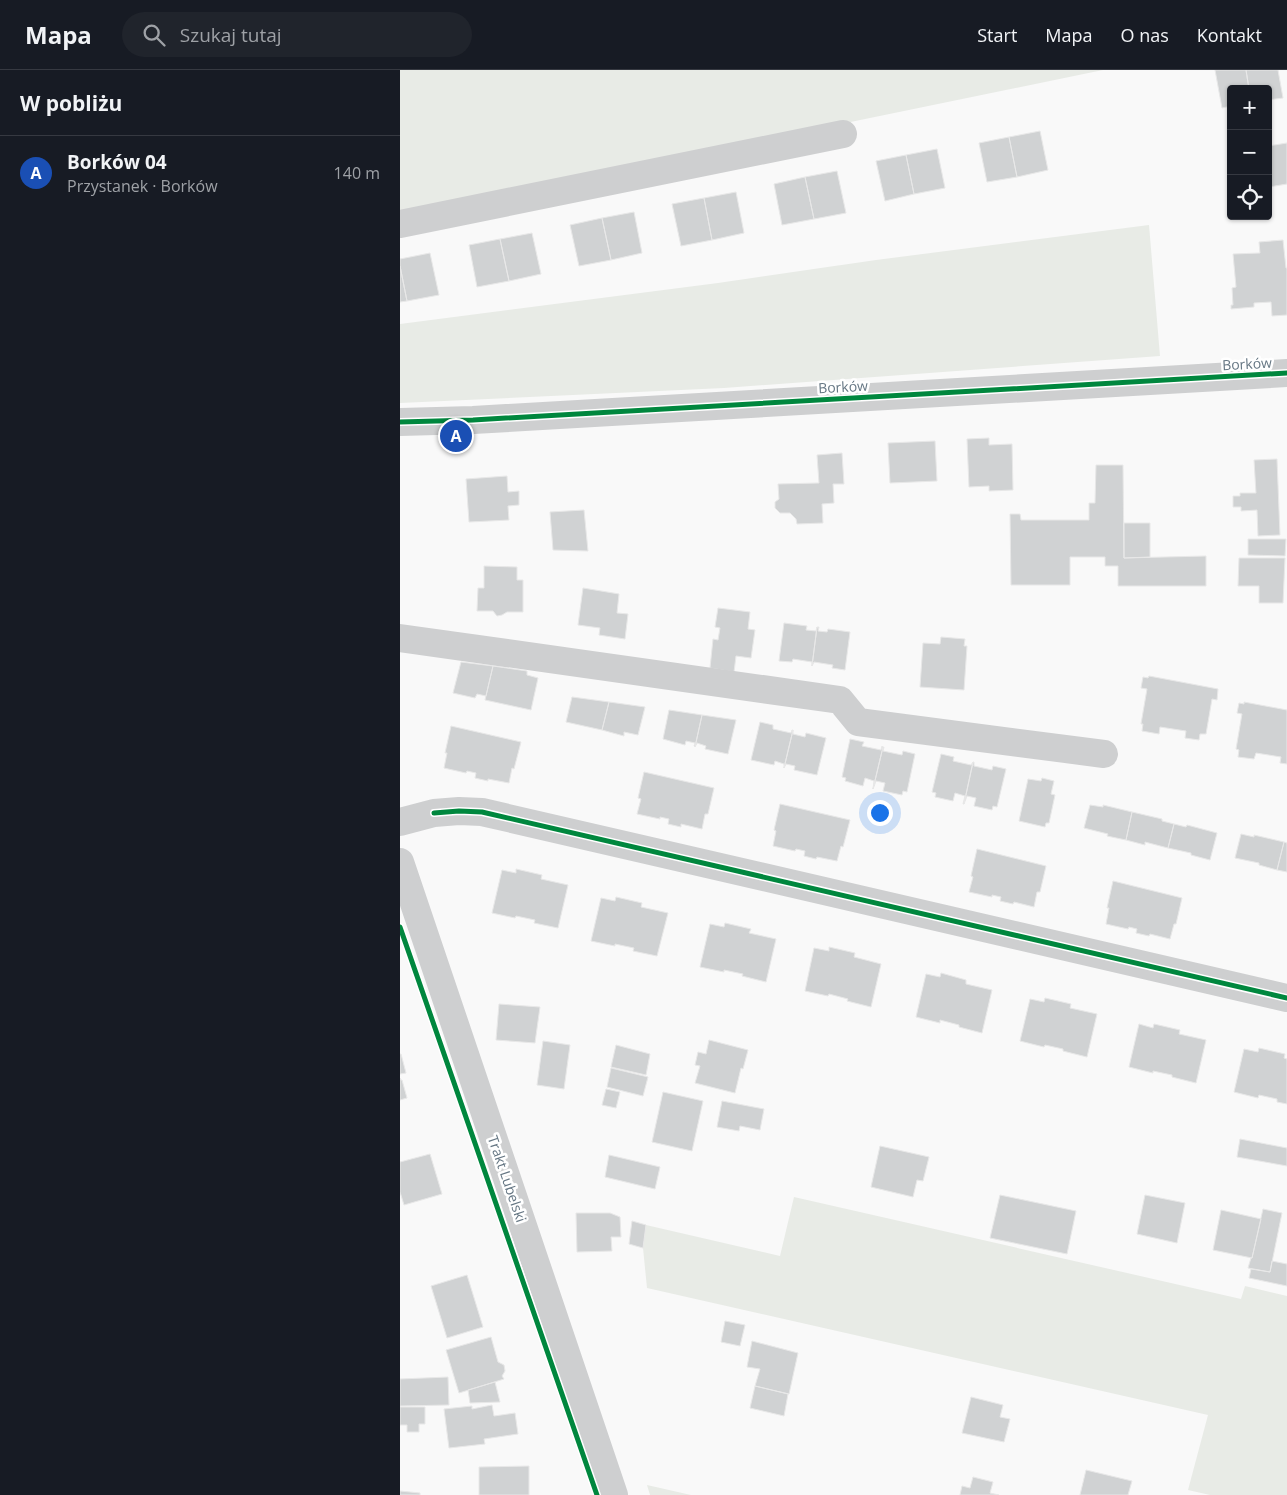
<!DOCTYPE html>
<html lang="pl">
<head>
<meta charset="utf-8">
<style>
  :root { --surface:#171b24; --page:#20242c; --text:#f1f3f6; --muted:#9ea1a6; --line:#363941; --accent:#8c9099 }
  body { margin:0; font-family:"Open Sans",sans-serif; background:var(--page); color:var(--text) }
  .controls { position:absolute; right:15px; top:15px; display:grid; overflow:hidden; border-radius:5px; box-shadow:0 1px 4px #0004 }
  .controls button { width:45px; height:45px; display:grid; place-items:center; padding:0; border:0; border-bottom:1px solid var(--line); background:var(--surface); color:var(--text); font:25px sans-serif }
  .you { position:absolute; left:479px; top:742px; width:18px; height:18px; margin:-12px; border:4px solid #fff; border-radius:50%; background:#1a73e8; box-shadow:0 0 0 8px #1a73e833 }
  .badge { display:grid; place-items:center; width:32px; height:32px; border-radius:50%; background:var(--accent); color:#fff; font-size:16px; font-weight:700 }
  .pin { position:absolute; translate:-50% -50%; border:2px solid #fff; box-shadow:0 1px 5px #0006 }
  .list { margin:0; padding:0; list-style:none }
  h2 { display:flex; justify-content:space-between; align-items:center; height:65px; margin:0; padding:0 20px; font-size:21px }
  h2 small { font-size:16px; font-weight:400; color:var(--muted) }
  .list li { display:grid; grid-template-columns:32px 1fr auto; gap:15px; align-items:center; box-sizing:border-box; height:75px; padding:0 20px; border-top:1px solid var(--line) }
  .list b { display:block; font-size:19px; white-space:nowrap }
  .list p { margin:0; font-size:16px; white-space:nowrap; color:var(--muted) }
  .list em { font-size:16px; font-style:normal; color:var(--muted) }
  .icon { flex:none; width:28px; height:28px; fill:none; stroke:currentColor; stroke-width:2; stroke-linecap:round; stroke-linejoin:round }
  .map { position:relative; flex:none; width:887px; height:1425px; overflow:hidden }
  header { display:flex; align-items:center; gap:30px; box-sizing:border-box; height:70px; padding:0 25px; background:var(--surface); border-bottom:1px solid var(--line) }
  header strong { font-size:24px }
  nav { display:flex; gap:28px; margin-inline-start:auto; font-size:18px }
  .search { width:350px; height:45px; background:var(--page); display:flex; align-items:center; gap:12px; box-sizing:border-box; padding:0 18px; border-radius:28px; color:var(--muted); font-size:19px }
  main { display:flex }
  aside { flex:1; background:var(--surface) }
  .map>svg:first-child { display:block }
</style>
</head>
<body>
<header>
<strong>Mapa</strong>
<div class="search"><svg class="icon" aria-label="search" viewBox="0 0 24 24"><circle cx="10" cy="10" r="6"/><path d="M15 15l6 6"/></svg>Szukaj tutaj</div>
<nav><a>Start</a><a>Mapa</a><a>O nas</a><a>Kontakt</a></nav>
</header>
<main>
<aside>
<h2>W pobliżu<small></small></h2>
<ul class="list">
<li><span class="badge" style="background:#1a4fb4">A</span><div><b>Borków 04</b><p>Przystanek · Borków</p></div><em>140 m</em></li>
</ul>
</aside>
<div class="map">
<svg width="887" height="1425" viewBox="0 0 887 1425">
  <rect width="100%" height="100%" fill="#f9f9f9"/>
  <path fill="#e8ebe6" d="M0,0h703l-520,107 -183,36z
    M749,155l11,131 -436,32 -324,15v-79l318,-41 158,-23z
    M394,1127l447,102 4,-13 42,10v199h-77l-22,-5 20,-75 -561,-127 -4,-40 3,-23 134,31z
    M247,1415l44,10h-41z"/>
  <path fill="#d0d2d3" stroke="#e8e8e8" d="M815,0h31l3,19h-18v17l-9,2z
    M846,0h32l5,28 -15,2v-11h-19z
    M640,61l8,39 -31,7 -8,-40z
    M609,67l8,40 -30,5 -8,-39z
    M887,73v41l-18,3 -1,-41z
    M537,79l8,39 -31,6 -8,-39z
    M506,85l8,39 -29,7 -9,-40z
    M437,101l9,42 -32,6 -9,-42z
    M405,107l9,42 -32,6 -8,-41z
    M336,122l8,41 -32,7 -8,-42z
    M304,128l8,42 -31,6 -9,-42z
    M234,142l8,41 -31,7 -9,-42z
    M202,148l9,42 -32,6 -9,-41z
    M132,163l9,41 -32,7 -9,-42z
    M100,169l9,42 -32,6 -8,-42z
    M883,170l3,28h1v47l-15,1 -1,-14 -17,1v4l-23,2v-4h2l-1,-17 4,-1 -3,-33 27,-1 -1,-11z
    M30,183l9,42 -32,6 -7,-35v-7z
    M0,196l7,35 -7,1z
    M589,368v7l23,-1 1,46 -24,1v-5l-20,1 -2,-48z
    M535,371l2,40 -47,2 -2,-40z
    M442,383l2,31h-11l1,19 -12,1 1,19 -26,1 -1,-5 -6,-6h-10l-5,-5v-6l4,-3 -1,-15 41,-1 -2,-28z
    M877,389l3,76 -22,1 -1,-26 -16,1v-4h-8v-11h7v-3h16l-2,-33z
    M696,395h27l1,93 82,-2v30h-88v-20h-13v-9h-35v28h-59l-1,-71h10l1,6h68v-17h6z
    M107,406l1,16 11,-1v14l-11,1 1,14 -40,2 -3,-43z
    M184,440l4,41 -35,-1 -3,-38z
    M724,453h26v34l-26,1z
    M848,469h38l-1,17 -37,-1z
    M839,488h46l-2,45h-24v-17h-21z
    M84,496l33,1v13h6v32h-16l-5,3 -5,1 -4,-5h-16l1,-23h6z
    M183,518l36,6 -2,19 11,1 -3,25 -26,-4 1,-7 -22,-3z
    M318,538l32,4 -2,17 7,1 -4,28 -15,-2 -2,16 -24,-4 3,-29 5,1 2,-12 -5,-1z
    M384,553l23,3 -1,4 10,1 1,-4 -5,39v-4l-19,-3 -1,3 -13,-1z
    M417,557h2l-1,4 9,1 1,-3 22,3 -5,38 -13,-2 1,-3 -19,-3 -2,4z
    M541,567l24,2 -1,7h3l-3,44 -44,-3 3,-44 17,1z
    M61,592l32,4 -7,30 -9,-2 -2,4 -22,-5z
    M93,596l34,5v4l11,3 -7,32 -46,-10z
    M749,606l69,13 -1,11 -5,-1 -6,35h-6l-1,6 -14,-2 1,-7 -26,-4 -1,7 -17,-3 1,-7h-2l6,-35 -6,-1 2,-11 5,1z
    M172,627l37,5 -7,28 -36,-8z
    M209,632l36,5 -7,28 -14,-3v4l-22,-6z
    M844,632l43,8v54l-7,-1 1,-6 -25,-4 -2,6 -16,-2 1,-7 -3,-1 6,-35 -5,-1 2,-10 5,1z
    M269,640l33,5 -7,32 -1,-1 1,-3 -9,-2 -1,4 -22,-6z
    M302,645l34,5 -8,34 -23,-5 1,-3 -9,-3 -2,4z
    M360,652l13,3v4l18,4 1,-3h1l-9,38v-4l-9,-3 -1,4 -23,-5z
    M51,656l70,16 -7,27 -2,-1 -3,15 -21,-4v2l-13,-3 1,-5 -9,-2 -1,2 -22,-5 3,-15h-2z
    M393,660v4l12,3 1,-4 20,5 -9,37 -23,-5 1,-4 -9,-2 -2,4z
    M450,669l14,3 -2,4 19,4 1,-4 1,1 -10,42 1,-8 -9,-3 -2,8 -18,-5 1,-3 -4,-1z
    M483,677h1l-1,4 19,4 1,-4 12,3 -8,38 -4,-1 -1,4 -19,-4 2,-8 -9,-2 -3,8z
    M541,684l13,3 -1,4 18,4 2,-3 -9,42h-1l2,-8 -10,-3 -2,8 -18,-4 1,-4 -4,-1z
    M573,692h1v4l18,4 1,-4 13,3 -9,38 -4,-1 -1,4 -18,-4 2,-8 -9,-2 -3,8z
    M244,702l70,16 -6,26h-3l-3,15 -21,-5v3l-13,-3 1,-5 -9,-2v2l-23,-5 4,-15 -3,-1z
    M642,708l12,3 -3,13 4,1 -6,28h-3l-1,4 -26,-6 9,-42 13,2z
    M380,734l70,16 -7,27 -2,-1 -4,15 -20,-4 -1,2 -12,-3 1,-5 -9,-2 -1,2 -22,-5 3,-15 -2,-1z
    M690,735l13,2v-2l29,7 -6,28 -19,-4 1,-2 -24,-6z
    M732,742l30,7v2l12,3 -6,24 -23,-6v3l-19,-5z
    M774,754l12,3 1,-2 30,8 -7,27 -19,-5v-2l-23,-5z
    M841,764l13,3v-2l30,7 -7,28 -18,-5v-2l-24,-5z
    M884,772l3,1v29l-10,-2z
    M577,779l69,17 -6,26h-3l-3,15 -20,-5 -1,2 -13,-3 1,-4 -9,-2v2l-23,-5 4,-15 -2,-1z
    M116,799l26,6 -1,4 27,6 -10,43 -24,-5 1,-3 -19,-4 -1,2 -23,-5 10,-43 14,3z
    M713,811l69,17 -6,26h-2l-4,15 -20,-5 -1,2 -13,-3 1,-4 -8,-2 -1,2 -22,-5 3,-16h-2z
    M216,827l26,6 -1,4 27,6 -11,43 -24,-5 1,-3 -19,-4v2l-24,-5 10,-43 14,3z
    M325,853l26,6 -2,4 27,6 -10,43 -24,-6 1,-2 -19,-4v2l-24,-5 10,-43 14,3z
    M429,877l26,6 -1,4 27,7 -10,43 -24,-6 1,-2 -19,-5 -1,2 -23,-5 9,-43 15,3z
    M541,903l25,7v4l26,6 -10,43 -23,-6v-2l-19,-5v3l-24,-6 10,-43 14,3z
    M645,928l26,6 -1,4 27,6 -10,43 -24,-6v-2l-18,-4 -1,2 -24,-6 10,-42 14,3z
    M99,934l41,3 -5,36 -39,-3z
    M739,954l14,4 1,-4 26,6 -1,4 27,6 -10,43 -24,-6v-2l-19,-4v2l-24,-6z
    M309,970l39,10 -5,19 -2,-1 -6,25 -40,-10 5,-17 -5,-1 3,-13 8,2z
    M143,971l27,4 -6,44 -27,-4z
    M216,975l34,9 -4,21 -35,-8z
    M859,978l26,6 -1,4 3,1v45l-10,-2v-3l-18,-4 -1,3 -24,-6 10,-43 14,3z
    M0,984h1l5,19 -6,1z
    M211,998l37,9 -5,19 -36,-9z
    M0,1008l1,2h1l5,18 -7,2z
    M206,1019l14,3 -4,16 -14,-3z
    M263,1022l40,9 -11,50 -40,-9z
    M322,1031l42,8 -4,21 -20,-4 -1,5 -22,-4z
    M840,1069l47,9v18l-50,-9z
    M480,1076l49,11 -6,24 -6,-1 -4,17 -42,-10z
    M30,1084l12,40 -38,11 -4,-13v-30z
    M209,1085l51,12 -5,22 -50,-12z
    M600,1125l76,16 -9,43 -77,-16z
    M745,1125l40,8 -8,40 -40,-9z
    M863,1139l19,4 -12,59 -22,-4 3,-10h1z
    M821,1140l40,9 -9,39 -39,-8z
    M176,1143h34l10,4 1,20h-10l1,14 -35,1z
    M232,1151l14,4 -3,23 -14,-4z
    M872,1191l15,3v22l-38,-8 2,-9 19,3z
    M67,1205l16,52 -36,11 -16,-52z
    M325,1251l20,4 -5,21 -19,-4z
    M91,1267l7,25 6,3 1,6 -3,5 2,3 -45,14 -13,-43z
    M352,1271l46,12 -9,41 -34,-8 5,-17 -13,-2z
    M48,1307l1,28 -49,1v-27z
    M95,1312l5,20 -30,1 -2,-13z
    M355,1316l33,8 -4,22 -34,-8z
    M571,1327l32,8 -3,12 10,2 -6,23 -42,-9z
    M92,1335l2,11 21,-3 3,21 -34,5 1,5 -36,4 -5,-39 28,-3v3z
    M0,1337h25v17h-6v8h-12v-7h-7z
    M129,1396v29h-50v-28z
    M686,1400l46,11 -4,14h-48z
    M573,1407l20,5 -3,11 9,2h-39l2,-9 8,2z
    M0,1421l20,2v2h-20z"/>
  <g fill="none" stroke-linecap="round" stroke-linejoin="round">
    <path stroke="#cecfd0" stroke-width="28" d="M0,154l443,-90
      M0,352l73,-2 814,-47
      M0,568l440,62 18,22 246,32
      M0,752l34,-9 25,-2 23,1 805,186
      M0,792l214,633"/>
    <defs>
      <path id="cycleway" d="M0,352l73,-2 814,-47
        M34,743l25,-2 23,1 805,186
        M0,857l197,568"/>
    </defs>
    <use href="#cycleway" stroke="#fff" stroke-width="8"/>
    <use href="#cycleway" stroke="#00873e" stroke-width="5"/>
  </g>
  <g text-anchor="middle" stroke-width="5" stroke-linejoin="round" paint-order="stroke">
    <g font-size="14" fill="#657683" stroke="#fff">
      <text transform="translate(847 294) rotate(-3)" y="5">Borków</text>
      <text transform="translate(443 317) rotate(-3)" y="5">Borków</text>
      <text transform="translate(107 1109) rotate(71)" y="5">Trakt Lubelski</text>
    </g>
  </g>
</svg>
<div class="controls">
<button>+</button>
<button>−</button>
<button><svg class="icon" aria-label="locate" viewBox="0 0 24 24"><circle cx="12" cy="12" r="6"/><path d="M12 2v4M12 18v4M2 12h4M18 12h4"/></svg></button>
</div>
<div class="you"></div>
<div class="pin badge" style="left:56px;top:366px;background:#1a4fb4">A</div>
</div>
</main>
</body>
</html>
